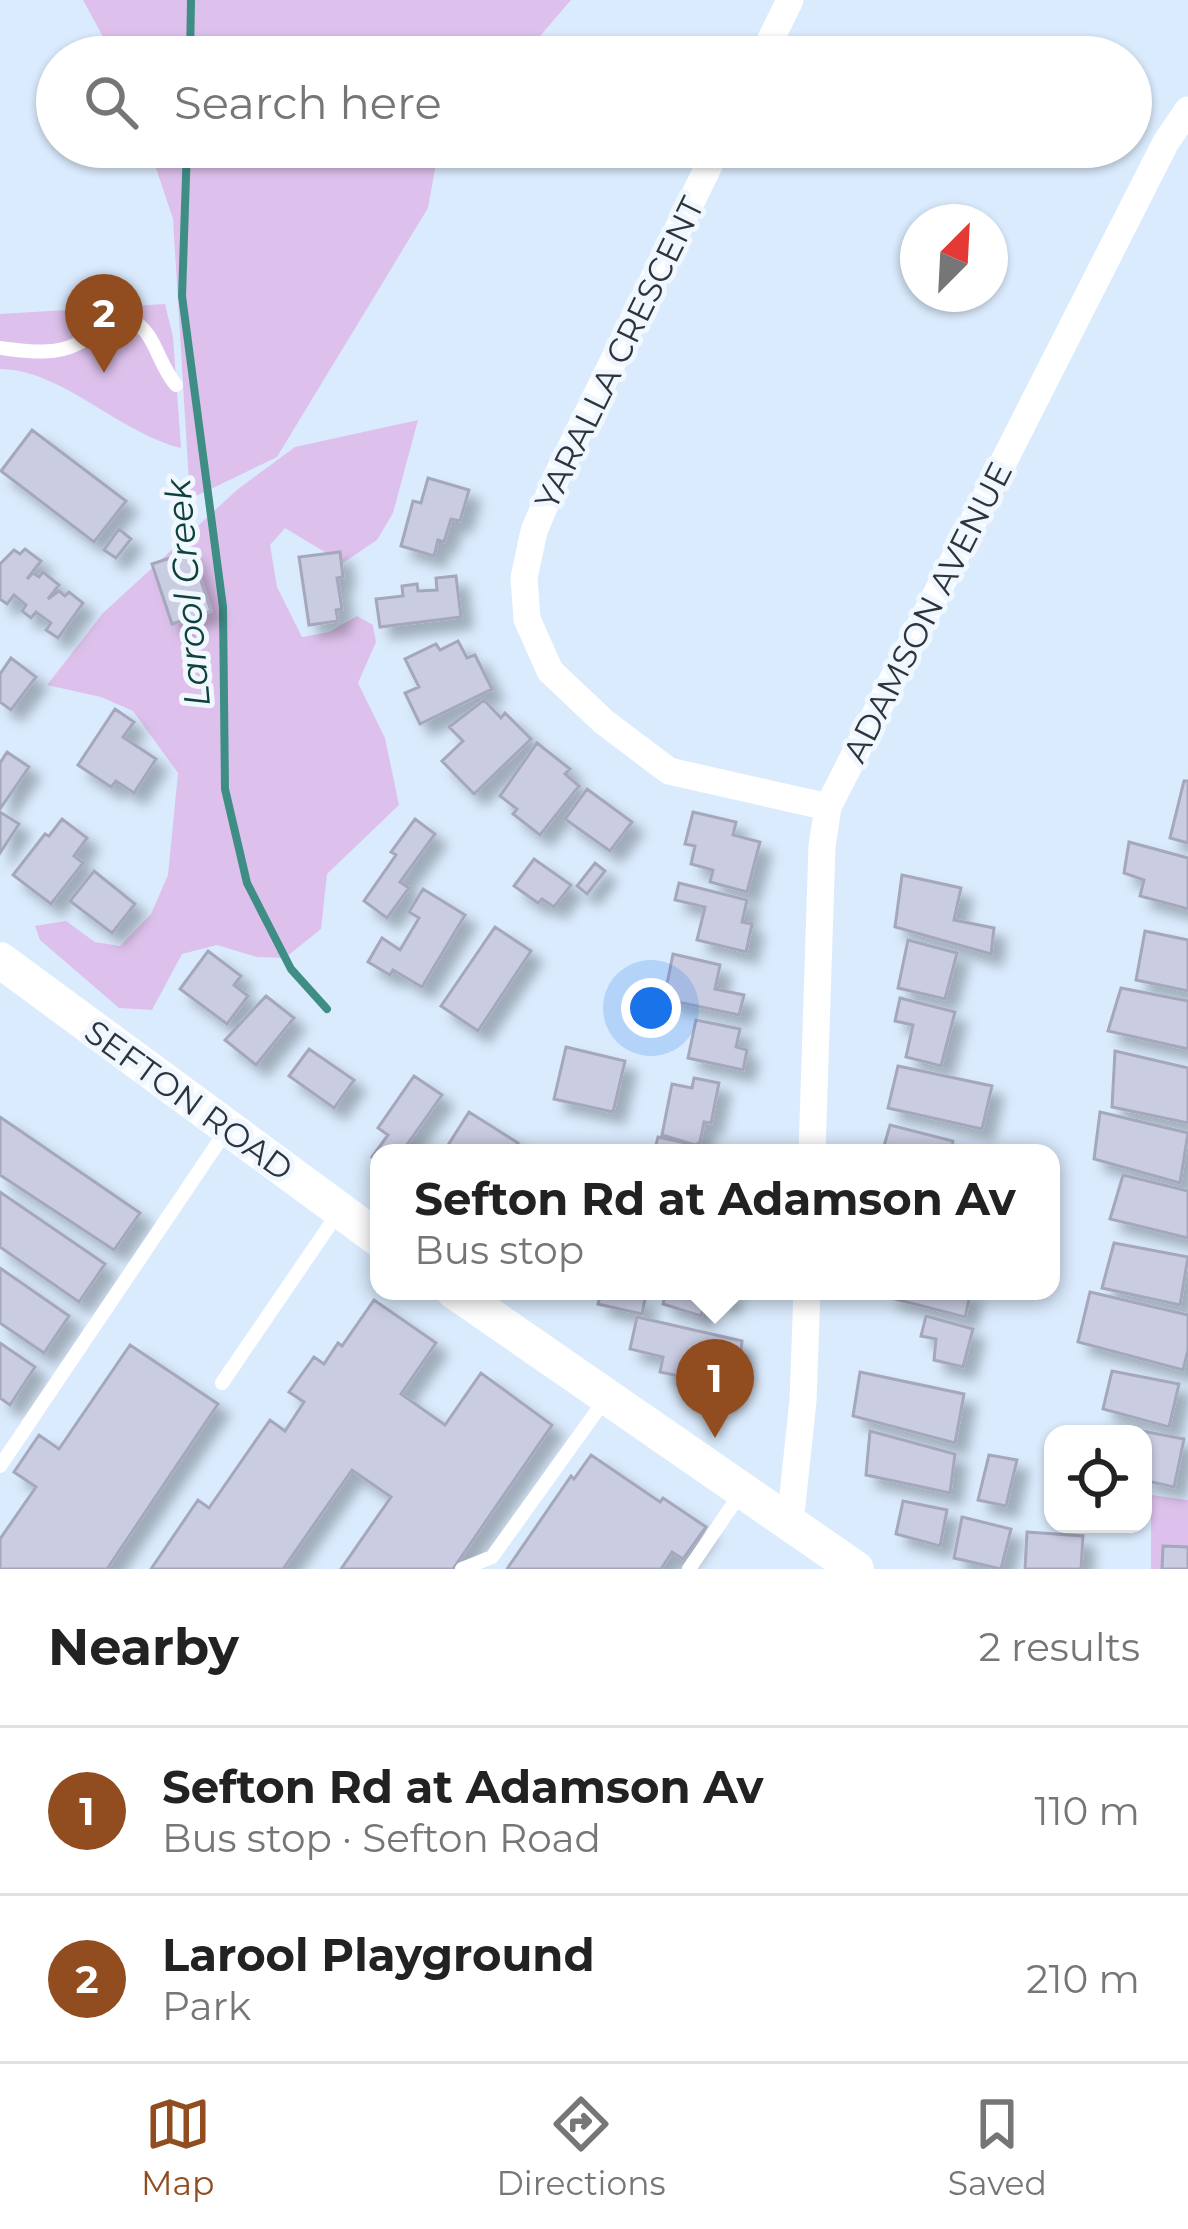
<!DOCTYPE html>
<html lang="en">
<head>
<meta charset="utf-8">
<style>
  :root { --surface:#fff; --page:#f6f6f6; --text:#222; --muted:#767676; --line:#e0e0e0; --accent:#914d20 }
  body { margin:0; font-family:Montserrat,sans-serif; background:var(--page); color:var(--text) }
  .controls { position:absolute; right:36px; bottom:36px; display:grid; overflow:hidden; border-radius:24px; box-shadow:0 3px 9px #0004 }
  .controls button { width:108px; height:108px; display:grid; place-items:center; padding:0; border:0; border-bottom:3px solid var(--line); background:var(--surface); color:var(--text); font:60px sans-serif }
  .compass { position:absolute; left:900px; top:204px; width:108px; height:108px; border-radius:50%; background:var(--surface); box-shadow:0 3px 9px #0004; rotate:24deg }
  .you { position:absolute; left:651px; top:1008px; width:42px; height:42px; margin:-30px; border:9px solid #fff; border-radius:50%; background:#1a73e8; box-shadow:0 0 0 18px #1a73e833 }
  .badge { display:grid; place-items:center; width:78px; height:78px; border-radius:50%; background:var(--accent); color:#fff; font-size:39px; font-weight:700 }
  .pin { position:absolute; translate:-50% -99px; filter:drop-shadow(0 3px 6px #0008) }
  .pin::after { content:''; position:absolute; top:63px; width:42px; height:36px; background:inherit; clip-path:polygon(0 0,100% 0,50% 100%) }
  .popup { position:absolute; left:370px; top:1144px; width:690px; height:156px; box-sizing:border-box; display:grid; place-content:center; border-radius:24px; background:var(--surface); filter:drop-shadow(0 3px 9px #0005); font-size:39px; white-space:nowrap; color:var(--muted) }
  .popup b { font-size:45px; color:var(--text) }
  .popup::after { content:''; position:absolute; left:50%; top:100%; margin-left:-24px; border:24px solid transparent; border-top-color:var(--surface) }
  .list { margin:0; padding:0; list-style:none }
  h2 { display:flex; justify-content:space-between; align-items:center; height:156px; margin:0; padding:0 48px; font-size:51px }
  h2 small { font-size:39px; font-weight:400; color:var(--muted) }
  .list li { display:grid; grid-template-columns:78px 1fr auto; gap:36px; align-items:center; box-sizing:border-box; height:168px; padding:0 48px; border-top:3px solid var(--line) }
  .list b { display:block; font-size:45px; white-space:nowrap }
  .list p { margin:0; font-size:39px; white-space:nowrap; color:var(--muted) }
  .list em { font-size:39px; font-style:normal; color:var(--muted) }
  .icon { flex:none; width:66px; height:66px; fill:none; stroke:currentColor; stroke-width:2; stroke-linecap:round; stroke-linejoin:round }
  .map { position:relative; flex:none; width:1188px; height:1569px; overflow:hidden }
  .search { position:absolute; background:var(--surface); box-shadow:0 3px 9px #0004; left:36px; right:36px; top:36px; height:132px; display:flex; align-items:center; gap:30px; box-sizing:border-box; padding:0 42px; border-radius:66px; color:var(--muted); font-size:45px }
  .sheet { height:492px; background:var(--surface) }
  nav { display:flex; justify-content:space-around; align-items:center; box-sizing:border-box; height:168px; border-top:3px solid var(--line); background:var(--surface); font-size:33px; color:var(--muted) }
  nav a { display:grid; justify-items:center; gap:6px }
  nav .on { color:var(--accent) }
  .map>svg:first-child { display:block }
</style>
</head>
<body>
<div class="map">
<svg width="1188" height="1569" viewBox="0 0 1188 1569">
  <defs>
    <filter id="shadow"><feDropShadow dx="11" dy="11" stdDeviation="6" flood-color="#0004"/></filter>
  </defs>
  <rect width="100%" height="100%" fill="#daebfd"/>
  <path fill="#ddc1ec" d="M83,0h488l-49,57h-408z
    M149,147h290l-11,61 -151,249 -87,42 -17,-280z
    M165,304l8,33 8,111c-62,-15 -120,-79 -181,-79v-55z
    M418,420l-25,93 -16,27 -34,23 -58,-35 -15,17 7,42 25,50 27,-5 28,-16 16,9 3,17 -18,41 27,55 14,67 -72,69 -6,55 -36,29 -28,-1 -40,-12 -35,9 -30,56 -33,-2 -79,-68 -5,-14 31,-5 29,21 25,4 31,-32 17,-39 10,-102 -45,-62 -32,-14 -54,-12 56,-72 135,-124 57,-42z
    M1151,1495l37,5v69h-37z"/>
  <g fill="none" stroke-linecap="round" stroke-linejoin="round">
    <path stroke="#3e8e86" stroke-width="8" d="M190,57l1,-57
      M187,147l-5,149 41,311 2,182 22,94 44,86 36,40"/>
  </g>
  <path fill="#cacce2" stroke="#a5a7bc" stroke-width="3" filter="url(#shadow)" d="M32,430l94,71 -32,41 -93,-71z
    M428,478l41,12 -9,31 -9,-2 -7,23 -6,-2 -4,16 -33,-10 12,-45 8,2z
    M119,529l12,10 -15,19 -12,-8z
    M25,549l16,12 -14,18 6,-6 6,4 4,-5 16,13 -11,14 11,-8 6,5 4,-4 14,11 -25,35 -12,-8 5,-7 -15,-11 -5,6 -9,-7 4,-6 -12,-10 -7,9 -7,-5v-35l14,-14 6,4z
    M191,551l20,60 -39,13 -20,-60z
    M340,552l3,25 -6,1 5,31 -6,1 2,11 -29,4 -10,-68z
    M456,576l5,41 -81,10 -4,-28 27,-3 -1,-10 15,-2 1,7 19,-1 -1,-12z
    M458,641l9,17 8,-3 17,34 -72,35 -15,-31 14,-6 -14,-28 31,-15 4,6z
    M11,658l25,19 -25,33 -11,-8v-28z
    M484,700l17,18 4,-5 26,26 -57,55 -32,-33 21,-20 -14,-14z
    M115,709l19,13 -11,15 33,22 -22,34 -18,-12 -5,6 -33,-22z
    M537,743l33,26 -5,5 14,12 -39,49 -27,-21 4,-5 -17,-13z
    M7,752l22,15 -29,42v-46z
    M1184,781h4v62l-18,-5z
    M587,789l45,33 -22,29 -45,-32z
    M0,812l19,12 -19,29z
    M693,812l43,10 -3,13 27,7 -13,50 -37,-10 3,-12 -22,-6 4,-18 -10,-2z
    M62,819l25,19 -13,18 9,7 -32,41 -38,-29 32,-41 4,2z
    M415,819l20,15 -35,48 9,6 -22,30 -23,-17 32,-46 -5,-3z
    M1129,842l59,16v51l-48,-13 4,-16 -20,-7z
    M534,859l37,26 -17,22 -12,-8 -4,4 -24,-17z
    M595,863l10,8 -18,23 -10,-8z
    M94,871l41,33 -23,29 -42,-32z
    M902,875l59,13 -7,32 40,8 -3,26 -96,-27z
    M679,883l68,17 -5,22 10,2 -6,28 -49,-12 8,-33 -30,-7z
    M423,889l42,26 -43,72 -29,-17 -3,5 -22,-13 14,-24 18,12 19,-32 -10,-6z
    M495,927l36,24 -53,80 -37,-25z
    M1145,931l43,9v51l-52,-11z
    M908,940l49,13 -12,46 -47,-11z
    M208,951l33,25 -7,9 14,11 -21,28 -47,-35z
    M673,954l47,11 -5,24 29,6 -5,20 -75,-16z
    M1121,988l67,13v48l-80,-18z
    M266,996l28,22 -38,47 -31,-25z
    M900,998l55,14 -14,54 -35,-9 7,-32 -18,-4z
    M696,1020l44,9 -4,18 11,3 -4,20 -55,-12z
    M566,1047l59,14 -12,51 -59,-13z
    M309,1049l45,31 -20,28 -45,-32z
    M1115,1051l73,17v55l-76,-16z
    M898,1066l94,20 -10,43 -94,-21z
    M414,1076l28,19 -41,58h-22v9l-7,-5 16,-22 -10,-7z
    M694,1078l25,5 -8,40 -7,-1 -4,20 -5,3 -33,-10 10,-51 20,4z
    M469,1112l49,31 -6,10h-69z
    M1100,1112l88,21 -8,50 -86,-24z
    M0,1117l140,96 -26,37 -114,-75z
    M890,1125l63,16 -2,12h-69z
    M658,1137l69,15v1h-73z
    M1123,1175l65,16v47l-78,-19z
    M0,1192l105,72 -26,38 -79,-55z
    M1114,1243l74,14 -8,48 -78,-17z
    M0,1268l69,48 -25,37 -44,-30z
    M601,1291l44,8 -3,15 -44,-10z
    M666,1291h65l-2,10 -21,-5 -7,20 -38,-12z
    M888,1291h83l-6,26 -78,-20z
    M1090,1292l98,23v35l-5,20 -105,-28z
    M374,1300l62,43 -35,51 44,31 36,-52 71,52 -99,144h-112l50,-72 -39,-27 -69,99h-132l47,-69 11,8 61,-88 15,11 19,-29 -15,-10 25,-35 10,7 14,-21 4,3z
    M926,1316l47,13 -10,38 -29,-7 2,-21 -15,-3z
    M637,1317l105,24 -3,35 -10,-2 -5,21 -47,-11 2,-8 -19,-4 3,-15 -33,-8z
    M0,1343l35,24 -25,38 -10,-7z
    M130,1345l88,59 -111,165h-107v-30l36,-52 -22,-15 25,-37 20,14z
    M1112,1371l67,13 -10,43 -66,-18z
    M860,1372l104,22 -9,49 -102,-27z
    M1137,1430l47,9 -10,48 -31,-7v-46h-6z
    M870,1431l85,23 -5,39 -84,-18z
    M591,1455l69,47 3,-4 43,29 -23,32 -11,-7 -11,17h-154l64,-93 3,3z
    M989,1455l28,5 -11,46 -28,-6z
    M903,1501l44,9 -7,36 -44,-12z
    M962,1517l49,12 -10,40 -47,-11z
    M1027,1532l56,4 -2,33h-56z
    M1163,1546l25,1v22h-26z"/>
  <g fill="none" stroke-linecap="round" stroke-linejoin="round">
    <path stroke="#fff" stroke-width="14" d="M0,348c26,3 53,8 77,-4 18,-9 33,-23 53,-25 26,13 27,44 46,66
      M222,1383l118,-173
      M0,1466l228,-338
      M462,1569l30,-12 112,-156
      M689,1569l51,-75"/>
    <path stroke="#fff" stroke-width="27" d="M762,57l28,-57
      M718,147l-161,329 -23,55 -10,47 3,41 23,52 54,51 65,49 159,36
      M812,1153l10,-307 6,-39 338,-665 22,-32
      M790,1523l13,-122 4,-110"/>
    <path stroke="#fff" stroke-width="36" d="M0,960l379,279
      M454,1291l402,278"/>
  </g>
  <g text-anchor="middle" stroke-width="10" stroke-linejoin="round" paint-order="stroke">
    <g font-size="33" fill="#2e343b" stroke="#f0f7fe">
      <text transform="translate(619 353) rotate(-64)" y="12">YARALLA CRESCENT</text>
      <text transform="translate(927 612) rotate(-63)" y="12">ADAMSON AVENUE</text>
      <text transform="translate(189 1100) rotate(36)" y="12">SEFTON ROAD</text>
    </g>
    <g font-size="36" font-style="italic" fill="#0e413a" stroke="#f0f7fe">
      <text transform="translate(187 593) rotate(-95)" y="13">Larool Creek</text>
    </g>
  </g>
</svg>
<div class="controls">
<button><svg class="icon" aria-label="locate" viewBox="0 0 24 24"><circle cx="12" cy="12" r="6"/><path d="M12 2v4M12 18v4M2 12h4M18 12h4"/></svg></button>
</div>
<svg class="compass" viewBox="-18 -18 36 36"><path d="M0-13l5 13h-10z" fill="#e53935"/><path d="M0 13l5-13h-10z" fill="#767676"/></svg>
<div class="you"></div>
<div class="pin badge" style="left:715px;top:1438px">1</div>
<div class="popup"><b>Sefton Rd at Adamson Av</b>Bus stop</div>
<div class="pin badge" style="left:104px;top:373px">2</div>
<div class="search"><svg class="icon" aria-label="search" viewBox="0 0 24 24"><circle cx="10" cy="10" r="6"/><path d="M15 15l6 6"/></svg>Search here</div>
</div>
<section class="sheet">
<h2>Nearby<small>2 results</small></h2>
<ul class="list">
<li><span class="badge">1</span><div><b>Sefton Rd at Adamson Av</b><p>Bus stop · Sefton Road</p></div><em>110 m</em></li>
<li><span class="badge">2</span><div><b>Larool Playground</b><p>Park</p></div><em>210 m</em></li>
</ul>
</section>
<nav>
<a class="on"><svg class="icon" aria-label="map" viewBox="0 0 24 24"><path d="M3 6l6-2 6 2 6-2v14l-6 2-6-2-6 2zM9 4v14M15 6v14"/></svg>Map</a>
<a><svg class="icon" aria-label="directions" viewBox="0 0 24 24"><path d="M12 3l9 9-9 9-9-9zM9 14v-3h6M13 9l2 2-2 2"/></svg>Directions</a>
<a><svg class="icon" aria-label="saved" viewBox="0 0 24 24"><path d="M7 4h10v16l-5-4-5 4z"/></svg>Saved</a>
</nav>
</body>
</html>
